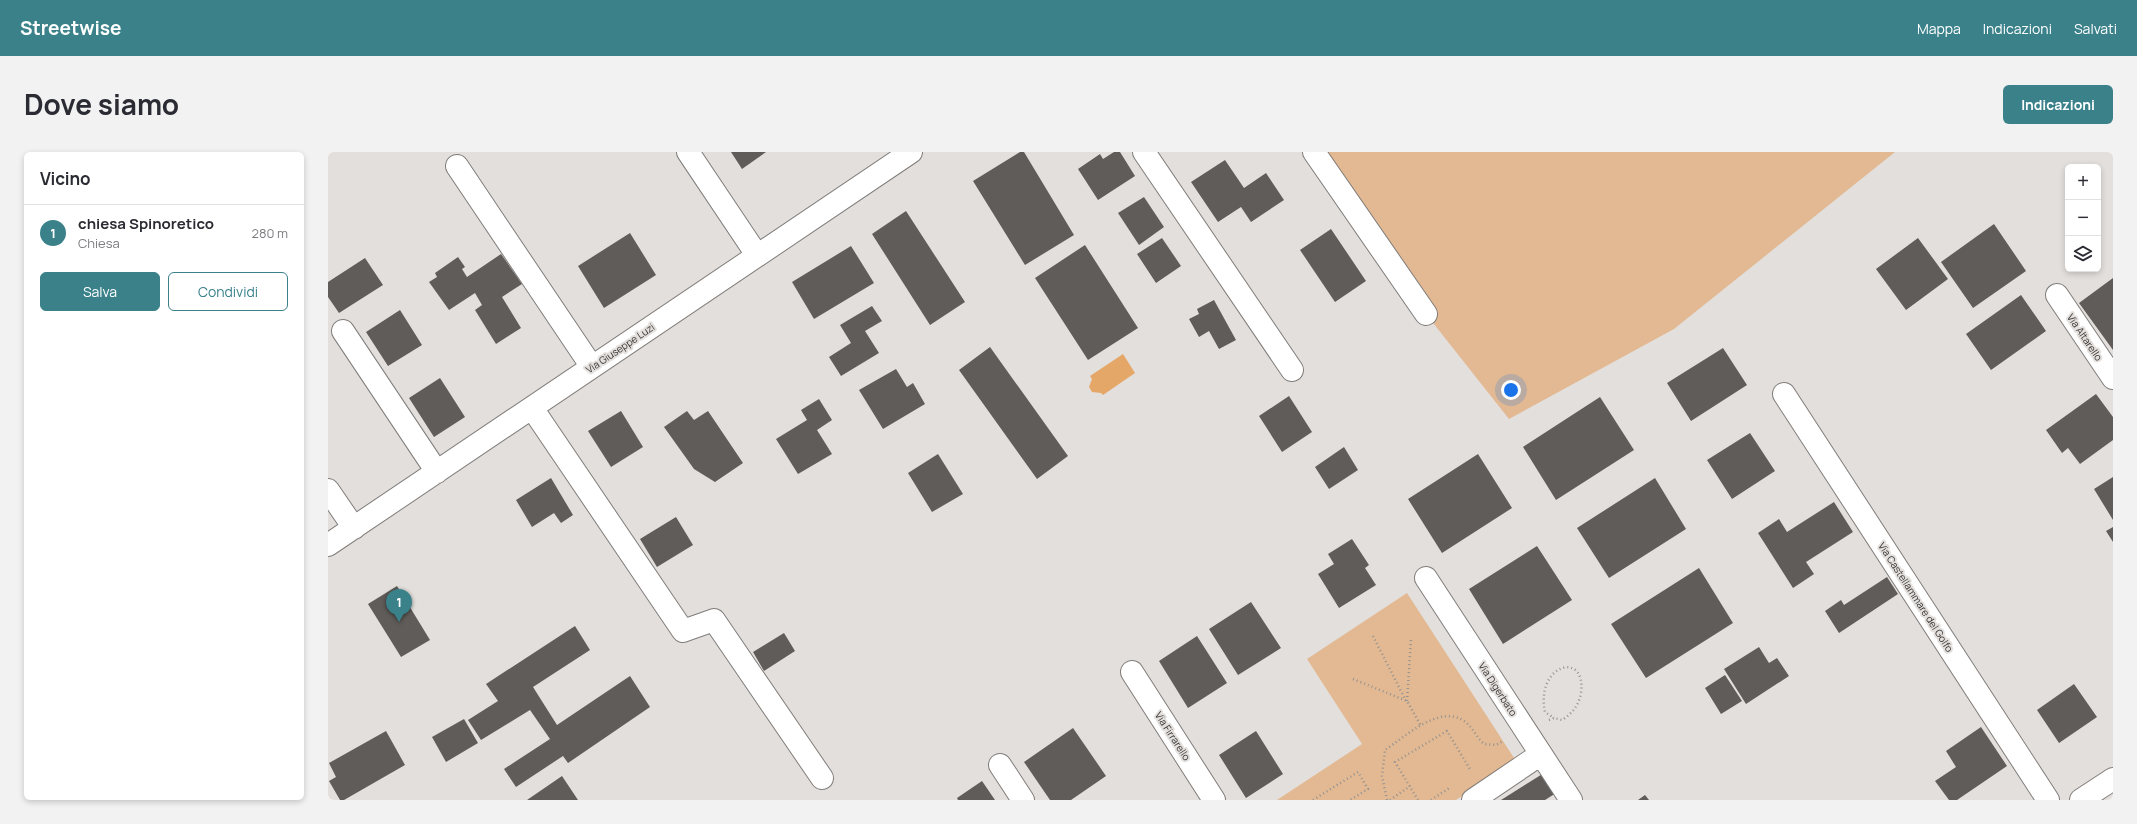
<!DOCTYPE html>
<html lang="it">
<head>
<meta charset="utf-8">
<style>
  :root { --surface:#fff; --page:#f2f2f3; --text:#2b2b33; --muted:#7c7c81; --line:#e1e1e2; --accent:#3a818a }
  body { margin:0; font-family:Manrope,sans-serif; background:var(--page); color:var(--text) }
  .controls { position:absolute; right:12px; top:12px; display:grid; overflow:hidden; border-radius:6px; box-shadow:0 2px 6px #0003 }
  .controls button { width:36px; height:36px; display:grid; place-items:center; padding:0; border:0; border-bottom:1px solid var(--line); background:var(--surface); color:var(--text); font:20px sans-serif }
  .you { position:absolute; left:1183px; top:238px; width:14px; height:14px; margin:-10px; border:3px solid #fff; border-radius:50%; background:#1a73e8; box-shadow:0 0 0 6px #1a73e833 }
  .badge { display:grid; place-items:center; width:26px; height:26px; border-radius:50%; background:var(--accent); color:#fff; font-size:13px; font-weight:700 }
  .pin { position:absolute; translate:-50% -33px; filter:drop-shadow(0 1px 2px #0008) }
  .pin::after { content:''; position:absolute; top:21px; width:14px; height:12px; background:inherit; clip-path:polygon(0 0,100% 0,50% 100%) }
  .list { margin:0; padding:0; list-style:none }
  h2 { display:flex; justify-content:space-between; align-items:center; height:52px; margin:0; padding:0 16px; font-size:17px }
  h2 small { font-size:13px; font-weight:400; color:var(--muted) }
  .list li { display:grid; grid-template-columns:26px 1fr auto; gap:12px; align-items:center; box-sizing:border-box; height:56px; padding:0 16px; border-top:1px solid var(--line) }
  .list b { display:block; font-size:15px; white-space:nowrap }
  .list p { margin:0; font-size:13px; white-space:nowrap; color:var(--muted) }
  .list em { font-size:13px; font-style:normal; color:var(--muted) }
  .actions { display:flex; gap:8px; padding:12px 16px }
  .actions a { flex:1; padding:9px 0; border:1px solid var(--accent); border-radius:6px; text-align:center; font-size:14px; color:var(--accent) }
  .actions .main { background:var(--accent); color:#fff }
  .icon { flex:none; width:22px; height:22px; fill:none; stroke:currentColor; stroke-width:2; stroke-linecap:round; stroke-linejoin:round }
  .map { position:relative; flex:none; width:1785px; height:648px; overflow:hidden; border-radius:6px }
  header { display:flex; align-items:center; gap:24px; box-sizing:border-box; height:56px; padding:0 20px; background:var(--accent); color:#fff }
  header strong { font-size:19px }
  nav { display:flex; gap:22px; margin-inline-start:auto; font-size:14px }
  .intro { display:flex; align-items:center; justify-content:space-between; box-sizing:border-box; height:96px; padding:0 24px }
  h1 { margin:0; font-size:28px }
  .button { padding:10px 18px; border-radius:6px; background:var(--accent); color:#fff; font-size:14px; font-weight:700 }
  main { display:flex; gap:24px; padding:0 24px }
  aside { flex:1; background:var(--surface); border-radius:6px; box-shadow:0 2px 6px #0003 }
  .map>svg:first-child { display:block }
</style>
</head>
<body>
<header>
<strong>Streetwise</strong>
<nav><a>Mappa</a><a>Indicazioni</a><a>Salvati</a></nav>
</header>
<div class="intro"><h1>Dove siamo</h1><a class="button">Indicazioni</a></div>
<main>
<aside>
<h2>Vicino<small></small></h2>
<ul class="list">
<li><span class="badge">1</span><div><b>chiesa Spinoretico</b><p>Chiesa</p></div><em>280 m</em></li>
</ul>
<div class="actions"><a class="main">Salva</a><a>Condividi</a></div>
</aside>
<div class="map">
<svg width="1785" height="648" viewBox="0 0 1785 648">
  <rect width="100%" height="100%" fill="#e3dfdc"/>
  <path fill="#e2b992" d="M986,0h581l-221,177 -165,90 -83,-105z
    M1079,441l109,168 -60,39h-179l85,-56 -55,-85z"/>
  <path fill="#e4a768" d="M795,202l12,19 -32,22 -2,-2 -9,-1 -3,-5 3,-8 -2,-3z"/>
  <path fill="#5f5c59" d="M403,0h35l-24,17z
    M692,0h4l50,83 -49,30 -52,-84z
    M786,0h6l15,24 -37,24 -20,-31 22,-15 3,5z
    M897,8l19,28 22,-15 18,27 -33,22 -10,-15 -23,15 -27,-40z
    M816,45l20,30 -25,18 -21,-32z
    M578,59l59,91 -35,23 -58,-91z
    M1666,72l32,47 -53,37 -32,-46z
    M1003,77l35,52 -31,21 -35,-52z
    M302,81l26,42 -52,33 -26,-42z
    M834,86l19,28 -25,17 -19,-29z
    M1590,86l30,41 -42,31 -30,-41z
    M757,93l53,83 -50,32 -53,-82z
    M523,94l23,37 -60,36 -22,-37z
    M173,102l21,30 -20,13 19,31 -25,16 -21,-34 7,-5 -7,-12 -26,17 -20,-28 8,-5 -2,-4 23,-16 7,10 -3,2 5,8z
    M37,106l18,27 -44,28 -11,-16v-15z
    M1785,126v72l-34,-47z
    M1693,143l25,36 -55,39 -25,-36z
    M886,148l22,40 -17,9 -10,-18 -10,6 -10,-18 10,-5 -2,-5z
    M544,154l10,15 -17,10 14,22 -38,23 -12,-19 22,-14 -11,-18z
    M72,158l22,35 -34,21 -22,-34z
    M662,195l78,109 -31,23 -78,-109z
    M1395,196l24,37 -56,36 -24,-38z
    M568,217l11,18 6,-4 12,21 -42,25 -24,-39z
    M112,226l25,39 -31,20 -25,-39z
    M1768,242l17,23v23l-33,24 -12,-16 -6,5 -16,-23z
    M961,244l23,36 -30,20 -23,-36z
    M1272,245l34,53 -78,50 -33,-53z
    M491,247l13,21 -15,10 15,24 -34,20 -22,-35 31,-19 -6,-10z
    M293,259l22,36 -32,20 -23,-36z
    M359,259l7,9 14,-9 35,52 -28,19 -21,-13 -30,-42z
    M1422,281l25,38 -43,28 -25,-39z
    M1016,295l14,23 -29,19 -14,-22z
    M610,302l25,40 -31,18 -24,-39z
    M1150,302l34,54 -70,45 -34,-54z
    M1785,325v43l-19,-31z
    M223,326l22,37 -12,8 -7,-10 -22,14 -16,-27z
    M1327,326l31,51 -77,49 -32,-50z
    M1506,350l19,30 -47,30 8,12 -21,14 -35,-55 21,-14 8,13z
    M348,365l17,28 -36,22 -17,-28z
    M1785,375v15l-7,-11z
    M1024,387l17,26 -4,3 11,17 -37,23 -21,-34 16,-10 -6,-10z
    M1209,394l35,54 -69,44 -34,-55z
    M1371,416l34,55 -87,55 -35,-54z
    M1559,425l11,17 -59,39 -14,-22 16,-11 3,5z
    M69,434l33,54 -29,17 -33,-53z
    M923,450l30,46 -43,27 -29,-46z
    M247,474l15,24 -57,37 24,38 73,-49 20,31 -82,56 -5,-7 -47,31 -12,-18 46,-30 -20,-29 -49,30 -13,-20 30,-19 -12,-17z
    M456,481l11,18 -31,20 -11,-19z
    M869,484l30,47 -39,25 -29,-47z
    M1431,495l10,16 8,-5 12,18 -43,28 -22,-35z
    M1397,523l17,26 -21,13 -16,-26z
    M1746,532l23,33 -38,26 -22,-33z
    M136,567l14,24 -32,19 -14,-25z
    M1653,575l26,39 -50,34h-8l-14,-19 21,-14 -10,-16z
    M745,576l33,48 -35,24h-21l-26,-38z
    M58,579l19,34 -61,35h-4l-11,-19 7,-4 -7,-14z
    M928,579l27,43 -37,24 -27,-43z
    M1216,621l12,20 -11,7h-44z
    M234,624l16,24h-51z
    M654,629l13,19h-37l-1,-2z
    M1317,643l4,5h-11z"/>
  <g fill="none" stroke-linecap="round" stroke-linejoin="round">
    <defs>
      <path id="minor" d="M360,0l69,103
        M816,0l148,218
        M986,0l112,162
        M129,14l135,201
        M1729,143l56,83
        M15,179l94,141
        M1456,242l264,406
        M204,256l151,223 31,-11 108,158
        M0,338l26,38
        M0,393l583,-393
        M1098,426l145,222
        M804,520l82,128
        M672,613l23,35
        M1145,648l68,-46
        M1753,648l32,-21"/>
    </defs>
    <use href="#minor" stroke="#817d7a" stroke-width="24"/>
    <path stroke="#959290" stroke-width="2.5" stroke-dasharray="1 3" stroke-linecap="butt" d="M1045,484l33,65
      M1025,527l54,22 14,25
      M1079,549l4,-62
      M1221,568l5,-2 8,2c10,-6 17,-15 19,-27 6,-43 -46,-29 -36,19l9,6
      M985,648l45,-28 10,17 -18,11
      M1059,648l-5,-24 3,-26c20,-13 54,-46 79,-29 9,6 12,16 20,23l12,1 7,-4
      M1062,648l20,-14
      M1090,648l-23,-38 52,-31 24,40
      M1103,648l20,-13"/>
    <use href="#minor" stroke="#fff" stroke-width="22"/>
  </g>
  <g text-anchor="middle" stroke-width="4" stroke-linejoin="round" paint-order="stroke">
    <g font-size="10" fill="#343332" stroke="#e3dfdc">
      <text transform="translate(1757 185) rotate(56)" y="4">Via Altarello</text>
      <text transform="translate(292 196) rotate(-34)" y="4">Via Giuseppe Luzi</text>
      <text transform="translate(1588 445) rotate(57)" y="4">Via Castellammare del Golfo</text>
      <text transform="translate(1170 537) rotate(57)" y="4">Via Digerbato</text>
      <text transform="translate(845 584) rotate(57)" y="4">Via Firrarello</text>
    </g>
  </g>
</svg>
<div class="controls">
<button>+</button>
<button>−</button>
<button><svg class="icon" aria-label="layers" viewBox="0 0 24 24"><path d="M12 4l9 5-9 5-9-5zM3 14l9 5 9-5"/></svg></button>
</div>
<div class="you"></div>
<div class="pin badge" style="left:71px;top:470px">1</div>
</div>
</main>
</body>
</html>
